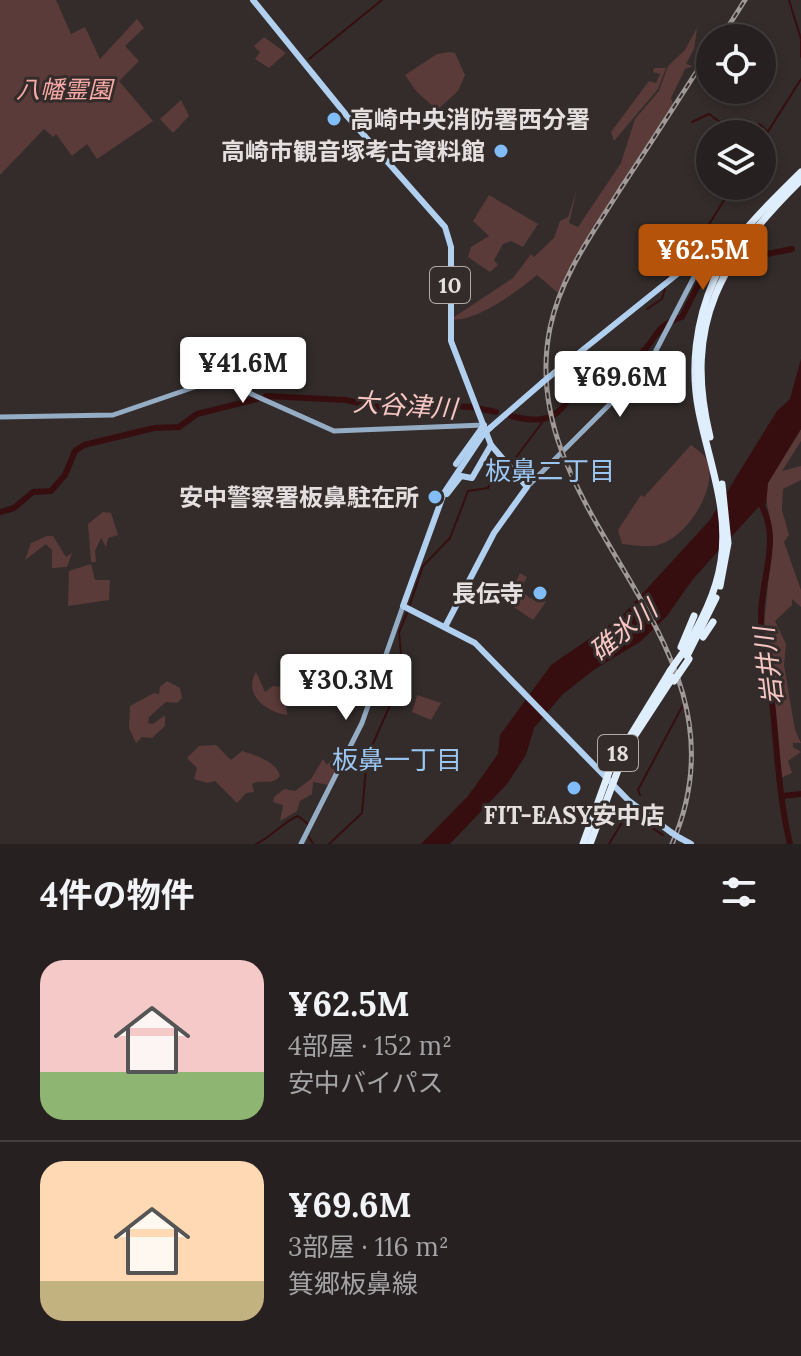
<!DOCTYPE html>
<html lang="ja">
<head>
<meta charset="utf-8">
<style>
	:root { --surface:#262120; --page:#322e2d; --text:#f1f3f6; --muted:#a4a3a5; --line:#423e3e; --accent:#b45309 }
	body { margin:0; font-family:Lora,"Noto Sans JP",serif; background:var(--page); color:var(--text); height:100vh; display:flex; flex-direction:column; font-size:30px; white-space:nowrap }
	* { box-sizing:border-box; margin:0 }
	p { font-size:26px; color:var(--muted) }
	.icon { flex:none; width:44px; height:44px; fill:none; stroke:currentColor; stroke-width:2; stroke-linecap:round; stroke-linejoin:round }
	.map { position:relative; height:844px; overflow:hidden }
	.panel { display:flex; flex-direction:column; background:var(--surface); flex:1 }
	.panel>* { flex:none }
	.fabs { position:absolute; left:696px; top:24px; display:grid; gap:16px }
	.fabs a { display:grid; place-items:center; width:80px; height:80px; border-radius:50%; background:var(--surface); box-shadow:0 4px 12px #0003,0 0 0 2px var(--line); font-size:40px }
	.price { position:absolute; translate:-50% -68px; padding:0 18px; border-radius:8px; background:#fff; color:#222; font-size:26px; line-height:52px; filter:drop-shadow(0 2px 4px #0008) }
	.price::after { content:''; position:absolute; left:50%; top:48px; width:24px; height:18px; margin-left:-12px; background:inherit; clip-path:polygon(0 0,100% 0,50% 100%) }
	.price.active { background:var(--accent); color:#fff }
	ul { padding:0; list-style:none }
	li { display:flex; align-items:center; gap:24px; height:200px; padding:0 40px }
	li+li { border-top:2px solid var(--line) }
	li span { display:grid; place-items:center; flex:none; width:224px; height:160px; border-radius:24px; color:#555 }
	li>.icon { margin-inline-start:auto }
	span .icon { width:96px; height:96px; fill:#fffc; stroke-width:1 }
	li b { font-size:34px }
	h2 { display:flex; justify-content:space-between; align-items:center; height:96px; padding:0 40px; font-size:34px }
	.map>svg:first-child { display:block }
	.green { fill:#5a3b39 }
	.water { fill:#370e0f }
	.lines { fill:none; stroke-linecap:round; stroke-linejoin:round }
	.stream { stroke:#370e0f; stroke-width:2 }
	.river { stroke:#370e0f; stroke-width:6 }
	.secondary { stroke:#95acc5; stroke-width:5 }
	.primary { stroke:#b1d0f0; stroke-width:6 }
	.highway { stroke:#dfeefd; stroke-width:7 }
	.rail-casing { stroke:#9f9998; stroke-width:5 }
	.rail { stroke:#332c2b; stroke-width:2; stroke-dasharray:6; stroke-linecap:butt }
	.primary-bridge { stroke:#b1d0f0; stroke-width:6 }
	.highway-bridge { stroke:#dfeefd; stroke-width:7 }
	.poi-dot { fill:#80bdfa; stroke:#332c2b; stroke-width:3 }
	.labels { text-anchor:middle; dominant-baseline:central; stroke-width:6; stroke-linejoin:round; paint-order:stroke }
	.shield { fill:#332c2b; stroke:#b0aaa9; stroke-width:2 }
	.shield-label { font-size:22px; font-weight:bold; fill:#e5e0df }
	.park-label { font-size:24px; font-style:italic; fill:#faaaa6; stroke:#332c2b }
	.poi-label { font-size:24px; font-weight:bold; fill:#e5e0df; stroke:#332c2b; text-anchor:end }
	.water-label { font-size:26px; font-style:italic; fill:#f8c6c3; stroke:#332c2b }
	.neighbourhood-label { font-size:26px; fill:#9ac6f4; stroke:#332c2b }
</style>
</head>
<body>
<div class="map">
<svg width="801" height="844" viewBox="0 0 801 844">
	<rect width="100%" height="100%" fill="#332c2b"/>
	<!-- green -->
	<g class="green">
		<path d="M0 0H56L71 34 85 27 100 59 137 19 144 28 125 46 139 61 119 81 153 121 97 159 87 144 72 156 56 134 53 137 44 129 0 175Z"/>
		<path d="M697 28 694 49 686 64 693 66 685 69 671 98 673 104 573 261 558 293 537 275C518 291 474 324 451 319L513 278 531 254 534 257 554 238 560 221 568 217 577 189 569 223 578 227 621 163 635 119 659 91 668 66 685 50Z"/>
		<path d="M264 37 286 53 269 68 255 59 260 52 254 46Z"/>
		<path d="M449 52 455 53 465 75 458 91 437 110 416 91 405 75 437 54Z"/>
		<path d="M654 68H666L658 89 614 141 611 132 649 81 656 83 660 74 653 72Z"/>
		<path d="M181 100 189 116 173 133 160 119Z"/>
		<path d="M489 195 538 224 523 247 511 241 503 244 494 260 498 265 490 272 468 257 471 247 489 236 473 221Z"/>
		<path d="M801 429V441L782 471 801 466V480L783 489 782 510 789 535 784 542 801 590V607L792 599V605L775 621 786 644 784 665 795 730 801 743H793V747L801 752 788 761 792 773 781 778V785L764 625 773 536 766 498 768 483Z"/>
		<path d="M691 445C697 450 705 454 708 462 717 491 685 541 654 546 644 547 632 545 622 544L618 530 641 495 644 497Z"/>
		<path d="M103 512 111 513 118 535 108 538 106 547 101 538 95 551 96 562H91L88 524Z"/>
		<path d="M47 536H53L66 557 72 553 67 567 52 568V550L46 544 25 560 31 543Z"/>
		<path d="M91 564 95 580H110L109 600 68 606 69 571Z"/>
		<path d="M520 573 527 577 520 590 531 599 534 595 546 602 533 620 506 602Z"/>
		<path d="M256 672 265 692 273 686 284 687 287 715C265 712 243 694 256 672Z"/>
		<path d="M167 681 180 688 182 698 177 703 166 702 149 717 148 723 153 724 165 715V726L152 738 142 737 136 743 129 728 130 706 154 693 159 694 160 687Z"/>
		<path d="M417 695 441 703 431 720 412 712Z"/>
		<path d="M216 745 231 760 242 751C255 755 276 761 280 776 271 787 262 778 252 784L254 792 246 793 237 803 215 781 207 783 194 779 197 768 187 758 199 746Z"/>
		<path d="M323 759 327 765 331 760 341 761 328 785 313 782 312 794 300 801 297 811 280 821 283 805 273 802 274 797 284 789 295 791 311 779Z"/>
	</g>
	<!-- water -->
	<path class="water" d="M801 359V429L768 483 766 505 763 502 693 579 667 616 640 642 595 669 563 694 534 728 526 755 507 784 450 844H421L468 796 498 754 500 735 551 665 621 617 709 521 777 411 790 399Z"/>
	<g class="lines">
		<!-- stream -->
		<g class="stream">
			<path d="M789 0 801 39"/>
			<path d="M801 41V57"/>
			<path d="M309 59 382 0"/>
			<path d="M692 122 709 114 736 134"/>
			<path d="M737 134H741"/>
			<path d="M753 134 759 124 767 131"/>
			<path d="M762 141 801 79"/>
			<path d="M664 281 686 261 733 186"/>
			<path d="M647 309 662 299 665 289"/>
			<path d="M511 464 547 416"/>
			<path d="M409 607 423 566 450 538 468 491 488 488 494 474 506 468"/>
			<path d="M640 795 638 790 684 703 678 683"/>
			<path d="M630 809 646 822"/>
			<path d="M652 828 663 835"/>
			<path d="M309 837 313 844"/>
			<path d="M256 844C273 836 284 821 298 816L308 824"/>
			<path d="M329 844 362 813 367 757 391 703 402 665 399 632 407 613"/>
			<path d="M609 844 629 811"/>
		</g>
		<!-- river -->
		<g class="river">
			<path d="M266 396 346 400 376 407 407 404 472 407 496 412"/>
			<path d="M511 416C571 432 561 391 596 370 608 363 626 366 637 357 658 341 652 326 682 317L715 252 729 249 762 255 792 249"/>
			<path d="M759 501C783 538 760 579 761 619 761 644 769 668 771 692 777 744 778 794 790 844"/>
			<path d="M0 512 14 508 33 492 51 491 65 475 75 451 84 445 154 428 179 427 197 414 257 399"/>
			<path d="M782 796 801 794"/>
		</g>
		<!-- secondary -->
		<g class="secondary">
			<path d="M0 417 113 415 218 379 334 431 484 425"/>
			<path d="M527 487 648 366 694 277 696 270 691 263"/>
			<path d="M301 844 362 723 403 606"/>
		</g>
		<!-- primary -->
		<g class="primary">
			<path d="M253 0 347 116 445 227 451 247V341L491 445 527 487 494 533 446 625"/>
			<path d="M554 373 691 263 716 233 733 228 745 234"/>
			<path d="M490 428 543 382"/>
			<path d="M482 436 444 493 403 606 475 643 629 801 672 833"/>
			<path d="M456 464 484 425"/>
			<path d="M447 494 461 476 472 478 491 445"/>
			<path d="M680 838 691 844"/>
		</g>
		<!-- highway -->
		<g class="highway">
			<path d="M710 437C682 323 722 258 801 180"/>
			<path d="M720 586 728 543 722 484"/>
			<path d="M703 637 713 622"/>
			<path d="M681 647 694 616"/>
			<path d="M684 651C701 622 716 594 721 561 729 509 709 462 699 412 690 368 696 321 714 280 732 237 768 205 801 172"/>
			<path d="M687 656 716 598"/>
			<path d="M583 844 610 769 670 671"/>
			<path d="M590 844 626 749 673 677"/>
		</g>
		<!-- rail casing -->
		<g class="rail-casing">
			<g id="rail">
				<path d="M721 38 745 0"/>
				<path d="M672 844C762 639 511 519 550 328 561 275 593 233 621 188 651 143 680 97 710 51"/>
			</g>
		</g>
		<!-- rail -->
		<use href="#rail" class="rail"/>
		<!-- primary-bridge -->
		<g class="primary-bridge">
			<path d="M543 382 554 373"/>
			<path d="M482 436 490 428"/>
			<path d="M672 833 680 838"/>
		</g>
		<!-- highway-bridge -->
		<g class="highway-bridge">
			<path d="M670 671 684 651"/>
			<path d="M674 681 689 659"/>
		</g>
	</g>
	<!-- markers -->
	<g class="poi-dot">
		<circle cx="334" cy="119" r="8"/>
		<circle cx="501" cy="151" r="8"/>
		<circle cx="435" cy="497" r="8"/>
		<circle cx="540" cy="593" r="8"/>
		<circle cx="574" cy="788" r="8"/>
	</g>
	<g class="labels">
		<!-- shield labels -->
		<g class="shield">
			<rect x="430" y="267" width="40" height="36" rx="6"/>
			<rect x="598" y="735" width="40" height="36" rx="6"/>
		</g>
		<g class="shield-label">
			<text x="450" y="285">10</text>
			<text x="618" y="753">18</text>
		</g>
		<!-- park labels -->
		<g class="park-label">
			<text x="64" y="89">八幡霊園</text>
		</g>
		<!-- poi labels -->
		<g class="poi-label">
			<text x="350" y="119" text-anchor="start">高崎中央消防署西分署</text>
			<text x="485" y="151">高崎市観音塚考古資料館</text>
			<text x="419" y="497">安中警察署板鼻駐在所</text>
			<text x="524" y="593">長伝寺</text>
			<text x="574" y="815" text-anchor="middle">FIT-EASY安中店</text>
		</g>
		<!-- water labels -->
		<g class="water-label">
			<text transform="translate(405 405) rotate(4)">大谷津川</text>
			<text transform="translate(623 630) rotate(-39)">碓氷川</text>
			<text transform="translate(768 666) rotate(-97)">岩井川</text>
		</g>
		<!-- neighbourhood labels -->
		<g class="neighbourhood-label">
			<text x="550" y="470">板鼻二丁目</text>
			<text x="397" y="759">板鼻一丁目</text>
		</g>
	</g>
</svg>
<div class="fabs">
<a><svg class="icon" aria-label="locate" viewBox="0 0 24 24"><circle cx="12" cy="12" r="6"/><path d="M12 2v4M12 18v4M2 12h4M18 12h4"/></svg></a>
<a><svg class="icon" aria-label="layers" viewBox="0 0 24 24"><path d="M12 4l9 5-9 5-9-5zM3 14l9 5 9-5"/></svg></a>
</div>
<b class="price active" style="left:703px;top:292px">¥62.5M</b>
<b class="price" style="left:243px;top:405px">¥41.6M</b>
<b class="price" style="left:620px;top:419px">¥69.6M</b>
<b class="price" style="left:346px;top:722px">¥30.3M</b>
</div>
<section class="panel">
<h2>4件の物件<svg class="icon" aria-label="filters" viewBox="0 0 24 24"><path d="M4 7h16M4 17h16"/><circle cx="9" cy="7" r="2"/><circle cx="15" cy="17" r="2"/></svg></h2>
<ul>
<li><span style="background:linear-gradient(#f6c9c9 70%,#8fb573 0)"><svg class="icon" aria-label="home" viewBox="0 0 24 24"><path d="M3 11l9-7 9 7M6 9v11h12V9"/></svg></span><div><b>¥62.5M</b><p>4部屋 · 152 m²</p><p>安中バイパス</p></div></li>
<li><span style="background:linear-gradient(#ffd9b3 75%,#c2b280 0)"><svg class="icon" aria-label="home" viewBox="0 0 24 24"><path d="M3 11l9-7 9 7M6 9v11h12V9"/></svg></span><div><b>¥69.6M</b><p>3部屋 · 116 m²</p><p>箕郷板鼻線</p></div></li>
</ul>
</section>
</body>
</html>
